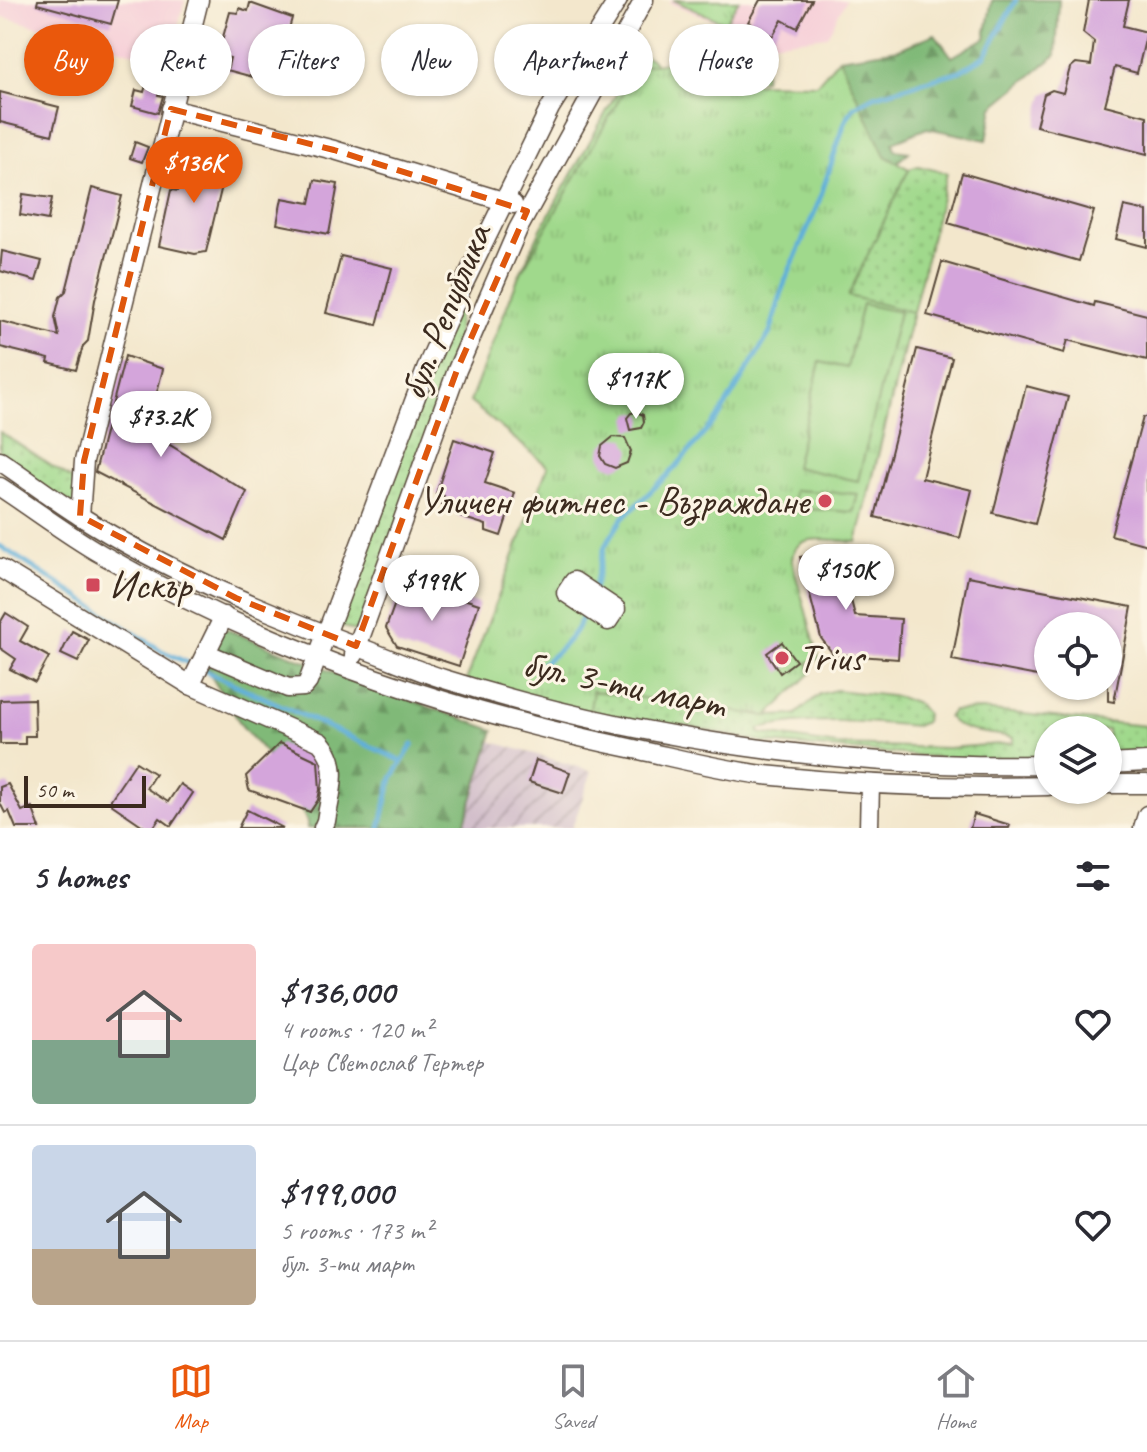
<!DOCTYPE html>
<html lang="en">
<head>
<meta charset="utf-8">
<style>
	:root { --surface:#fff; --page:#f2f2f3; --text:#2b2b33; --muted:#7c7c81; --line:#e1e1e2; --accent:#ea580c }
	body { margin:0; font-family:Caveat,sans-serif; background:var(--page); color:var(--text); height:100vh; display:flex; flex-direction:column; font-size:30px; white-space:nowrap }
	* { box-sizing:border-box; margin:0 }
	p { font-size:26px; color:var(--muted) }
	.icon { flex:none; width:44px; height:44px; fill:none; stroke:currentColor; stroke-width:2; stroke-linecap:round; stroke-linejoin:round }
	.map { position:relative; height:828px; overflow:hidden }
	.details { display:flex; flex-direction:column; background:var(--surface); flex:1 }
	.details>* { flex:none }
	.guide { position:absolute; left:24px; top:24px; width:1100px; height:72px; display:flex; gap:16px }
	.tools { position:absolute; left:1034px; top:612px; display:grid; gap:16px }
	.tools a { display:grid; place-items:center; width:88px; height:88px; border-radius:50%; background:var(--surface); box-shadow:0 2px 6px #0004; font-size:40px }
	.scale { position:absolute; left:24px; bottom:20px; width:122px; box-sizing:border-box; padding-left:8px; border:4px solid #3b2a1e; border-top:0; font-size:22px; line-height:28px; white-space:nowrap; color:#3b2a1e; -webkit-text-stroke:6px #fcf5e5; paint-order:stroke }
	.price { position:absolute; translate:-50% -68px; padding:0 18px; border-radius:28px; background:#fff; color:#222; font-size:26px; line-height:52px; filter:drop-shadow(0 2px 4px #0008) }
	.price::after { content:''; position:absolute; left:50%; top:48px; width:24px; height:18px; margin-left:-12px; background:inherit; clip-path:polygon(0 0,100% 0,50% 100%) }
	.price.active { background:var(--accent); color:#fff }
	ul { padding:0; list-style:none }
	li { display:flex; align-items:center; gap:24px; height:200px; padding:0 32px }
	li+li { border-top:2px solid var(--line) }
	li span { display:grid; place-items:center; flex:none; width:224px; height:160px; border-radius:8px; color:#555 }
	li>.icon { margin-inline-start:auto }
	span .icon { width:96px; height:96px; fill:#fffc; stroke-width:1 }
	li b { font-size:34px }
	h2 { display:flex; justify-content:space-between; align-items:center; height:96px; padding:0 32px; font-size:34px }
	.pill { padding:0 28px; border-radius:36px; background:var(--surface); box-shadow:0 2px 6px #0004; font-size:28px; line-height:72px }
	.pill.active { background:var(--accent); color:#fff }
	.tabs { display:flex; justify-content:space-around; align-items:center; height:112px; border-top:2px solid var(--line); background:var(--surface); font-size:22px; color:var(--muted) }
	.tabs a { display:grid; justify-items:center; gap:4px }
	.tabs .active { color:var(--accent) }
	.map>svg:first-child { display:block }
	.built { fill:#f6cfd8 }
	.industrial { fill:url(#industrial-furrows) }
	.grass { fill:url(#grass-dots); stroke:#6e8255; stroke-width:2 }
	.forest { fill:url(#forest-firs); stroke:#5e724b; stroke-width:2 }
	.park { fill:url(#park-tufts); stroke:#6e8255; stroke-width:2 }
	.pitch { fill:#a0d98c; stroke:#6e8255; stroke-width:2 }
	.lines { fill:none; stroke-linecap:round; stroke-linejoin:round }
	.stream { stroke:#5eafd9; stroke-width:5 }
	.building { fill:#d4a5db }
	.minor-casing { stroke:#574638; stroke-width:21 }
	.minor { stroke:#fff; stroke-width:18 }
	.marked { fill:none; stroke:#df570d; stroke-width:6; stroke-dasharray:16 10; stroke-linejoin:round }
	.poi-dot { fill:#d1495b; stroke:#fcf5e5; stroke-width:3 }
	.labels { text-anchor:middle; dominant-baseline:central; stroke-width:6; stroke-linejoin:round; paint-order:stroke }
	.street-label { font-size:40px; fill:#3b2a1e; stroke:#fcf5e5 }
	.poi-label { font-size:40px; fill:#3b2a1e; stroke:#fcf5e5; text-anchor:start }
</style>
</head>
<body>
<div class="map">
<svg width="1147" height="828" viewBox="0 0 1147 828">
	<defs>
		<pattern id="industrial-furrows" width="10" height="10" patternUnits="userSpaceOnUse" patternTransform="scale(2)"><rect width="10" height="10" fill="#d1bdca"/><path d="M-1 1l2-2M0 10L10 0M9 11l2-2" fill="none" stroke="#ab9aa3"/></pattern>
		<pattern id="grass-dots" width="8" height="8" patternUnits="userSpaceOnUse" patternTransform="scale(2)"><rect width="8" height="8" fill="#a0d98c"/><path d="M2 2h.1M6 6h.1" fill="none" stroke="#8bba78" stroke-width="1.8" stroke-linecap="round"/></pattern>
		<pattern id="forest-firs" width="22" height="20" patternUnits="userSpaceOnUse" patternTransform="scale(2)"><rect width="22" height="20" fill="#80b978"/><path d="M5 1l3.5 6h-7zM16 11l3.5 6h-7z" fill="#6a9762"/></pattern>
		<pattern id="park-tufts" width="24" height="20" patternUnits="userSpaceOnUse" patternTransform="scale(2)"><rect width="24" height="20" fill="#a0d98c"/><path d="M3 7l-1-3M5 7V3M7 7l1-3M15 17l-1-3M17 17v-4M19 17l1-3" fill="none" stroke="#8bba78"/></pattern>
	</defs>
	<rect width="100%" height="100%" fill="#fcf5e5"/>
	<filter id="ink" filterUnits="userSpaceOnUse"><feTurbulence type="fractalNoise" baseFrequency=".0125" numOctaves="2"/><feDisplacementMap in="SourceGraphic" scale="16" xChannelSelector="R" yChannelSelector="G"/><feConvolveMatrix kernelMatrix="1 2 1 2 8 2 1 2 1" color-interpolation-filters="sRGB"/></filter>
	<filter id="wash" filterUnits="userSpaceOnUse"><feTurbulence type="fractalNoise" baseFrequency=".006" numOctaves="4" result="noise"/><feDisplacementMap in="SourceGraphic" scale="32" xChannelSelector="R" yChannelSelector="G"/><feGaussianBlur stdDeviation="1.8" result="paint"/><feColorMatrix in="noise" values="0 0 0 0 0 0 0 0 0 0 0 0 0 0 0 0 0 1.4 0 .05"/><feComposite in="paint" operator="in"/></filter>
	<g filter="url(#wash)">
		<rect width="100%" height="100%" fill="#f3e7cc"/>
		<!-- built -->
		<g class="built">
			<path d="M0 0H185L168 62 0 16Z"/>
			<path d="M670 0H846L827 36 771 43 669 3Z"/>
		</g>
		<!-- industrial -->
		<path class="industrial" d="M490 741 592 771 572 828H463Z"/>
		<!-- grass -->
		<g class="grass">
			<path d="M645 56 654 61 657 70 774 709 768 716 795 715 820 694 836 690 899 697 918 704 926 713 925 722 916 726C863 721 811 717 759 729V733L837 745 948 748 1013 743V738C992 731 963 736 948 717L953 711 981 710 1146 726 1147 750 1139 754 1108 755V730H1048V758L960 759 766 743 687 726 638 723 466 681 548 466 470 402 518 278 541 229 633 64 639 57Z"/>
			<path d="M754 60 765 61 764 79 749 78Z"/>
			<path d="M918 166 947 173 857 542C834 541 793 529 792 561L781 516 899 310 847 296 909 169Z"/>
			<path d="M458 302 457 370 361 634 332 622Z"/>
			<path d="M0 432 82 486 80 516 0 461Z"/>
		</g>
		<!-- forest -->
		<g class="forest">
			<path d="M992 0H1059L1056 55 993 107 987 140 927 128 893 142 895 150 909 152 896 163 885 156 801 84H818L839 58 899 49 935 34 952 57 985 38Z"/>
			<path d="M223 628 342 676 494 730 463 828H307V822L291 783 242 726 204 665Z"/>
		</g>
		<!-- park -->
		<g class="park">
			<path d="M673 0H739L725 23Z"/>
			<path d="M839 58 885 156 909 169 848 296 912 312 857 542C835 541 793 529 792 561L819 659 808 662 811 673 767 716 593 691 589 715 466 681 548 466 470 402 518 278 638 66 684 60 751 83 817 84Z"/>
		</g>
		<!-- pitch -->
		<g class="pitch">
			<path d="M862 304 899 312 858 481 795 467 820 362 847 368Z"/>
			<path d="M794 490 858 494 853 512 793 508Z"/>
		</g>
		<g class="lines">
			<!-- stream -->
			<g class="stream">
				<path d="M0 546 162 651 402 761"/>
				<path d="M594 589 605 546 622 519 675 468 719 416 770 333 785 281 818 204 845 122 854 107 874 96 960 71 985 56 1016 0"/>
				<path d="M536 668C557 654 578 634 586 609"/>
				<path d="M380 828 392 778 413 744"/>
			</g>
		</g>
		<g id="blocks">
			<!-- building -->
			<g class="building">
				<path d="M38 0H118L111 24 37 4Z"/>
				<path d="M760 0H812L797 28 782 20 773 36 748 22Z"/>
				<path d="M1089 0H1129L1123 26 1147 32 1137 73 1115 67 1105 105 1147 116V154L1036 126 1044 94 1052 90 1063 93 1070 68 1076 63 1091 65 1094 42 1083 33Z"/>
				<path d="M250 3 292 18 277 72 267 69 265 77 254 74 253 77 227 70 230 58 218 55 230 12 238 13 239 8 248 11Z"/>
				<path d="M695 64 717 72 711 90 688 81Z"/>
				<path d="M147 82 161 85 158 95 163 96 158 113 132 106 136 90 144 92Z"/>
				<path d="M0 92 59 107 52 135 0 122Z"/>
				<path d="M135 142 148 147 142 162 130 158Z"/>
				<path d="M208 152 221 156 227 165 206 252 195 254 159 246 171 190 178 191 185 156 198 159Z"/>
				<path d="M962 173 1094 211 1079 261 948 223Z"/>
				<path d="M315 180 338 184 329 234 277 224 282 198 310 203Z"/>
				<path d="M92 188 122 196 95 300 88 341 83 346 76 370 48 363 49 359 0 347V321L59 336 55 317 60 297 66 291Z"/>
				<path d="M23 194 52 198 48 220 20 215Z"/>
				<path d="M1124 206 1147 211V247L1116 239Z"/>
				<path d="M2 251 42 261 36 281 0 271Z"/>
				<path d="M341 256 392 268 377 325 326 313Z"/>
				<path d="M942 262 1094 306 1095 302 1147 315V360L1068 340 1064 353 927 315Z"/>
				<path d="M917 349 952 358 922 478 972 490 960 538 875 517Z"/>
				<path d="M125 356 163 369 147 431 247 492 226 540 95 472Z"/>
				<path d="M1026 386 1068 397 1035 524 993 513Z"/>
				<path d="M637 412 643 415 644 422 641 428 630 430 627 418 631 413Z"/>
				<path d="M1143 417H1147V545L1111 535Z"/>
				<path d="M613 437 625 438 631 451 627 463 615 468 605 464 600 456 602 446Z"/>
				<path d="M454 439 495 453 485 483 515 493 501 536 486 531V525L458 516 460 510 442 504 444 496 436 494Z"/>
				<path d="M838 548 855 616 901 619 898 659 833 654 821 638 800 557Z"/>
				<path d="M968 576 1132 607 1114 702 1108 701V626H1048V678L952 660Z"/>
				<path d="M415 583 479 604 459 666 397 646 386 628 401 587Z"/>
				<path d="M6 613 28 627 20 641 49 657 35 682 10 669 16 659 0 648V623Z"/>
				<path d="M72 631 89 640 78 662 61 654Z"/>
				<path d="M782 642 796 661 780 673 767 653Z"/>
				<path d="M34 699 35 736H25V744H0V700Z"/>
				<path d="M280 743 318 761 320 790 318 800 310 812 249 790 246 776Z"/>
				<path d="M536 760 570 772 563 793 529 782Z"/>
				<path d="M136 762 155 774 146 788 168 802 180 784 193 793 171 826 160 818 153 828H146L111 804V799Z"/>
				<path d="M8 784 22 811 32 807 40 828H16L9 811 5 813 0 803V787Z"/>
				<path d="M247 810 283 828H238Z"/>
				<path d="M974 814 1010 825 1009 828H970Z"/>
			</g>
		</g>
	</g>
	<g filter="url(#ink)">
		<use href="#blocks" fill-opacity="0" stroke="#574638" stroke-width="2"/>
		<g class="lines">
			<!-- minor casing -->
			<g class="minor-casing">
				<g id="minor">
					<path d="M171 109 334 150 513 204"/>
					<path d="M0 461C27 479 53 499 80 516 167 571 263 611 359 647 388 658 416 670 444 679 639 740 845 769 1048 765"/>
					<path d="M0 487C34 509 66 534 101 554 267 649 452 712 639 750 680 759 722 770 764 775 858 785 953 789 1048 786"/>
					<path d="M80 516 84 461 199 0"/>
					<path d="M0 568 190 685 320 742C342 765 330 793 326 821L323 828"/>
					<path d="M574 581 616 609 608 621 566 593Z"/>
					<path d="M206 653 288 688 304 687 308 682 429 362 463 285 550 108 618 0"/>
					<path d="M354 655 457 370 518 229 644 0"/>
					<path d="M190 685 224 616"/>
					<path d="M1108 764 1147 762"/>
					<path d="M1108 784H1147"/>
					<path d="M869 828 870 784"/>
					<path d="M1143 828 1147 815"/>
				</g>
			</g>
			<!-- minor -->
			<use href="#minor" class="minor"/>
		</g>
	</g>
	<!-- marked area -->
	<path class="marked" d="M171 109 334 150 527 211 457 370 356 646 236 598 80 516 84 461Z"/>
	<!-- markers -->
	<g class="poi-dot">
		<circle cx="825" cy="501" r="8"/>
		<rect x="85" y="577" width="16" height="16" rx="4"/>
		<circle cx="782" cy="658" r="8"/>
	</g>
	<g class="labels">
		<!-- street labels -->
		<g class="street-label">
			<text transform="translate(445 312) rotate(-68)">бул. Република</text>
			<text transform="translate(624 684) rotate(12)">бул. 3-ти март</text>
		</g>
		<!-- poi labels -->
		<g class="poi-label">
			<text x="809" y="501" text-anchor="end">Уличен фитнес - Възраждане</text>
			<text x="109" y="585">Искър</text>
			<text x="798" y="658">Trius</text>
		</g>
	</g>
</svg>
<div class="tools">
<a><svg class="icon" aria-label="locate" viewBox="0 0 24 24"><circle cx="12" cy="12" r="6"/><path d="M12 2v4M12 18v4M2 12h4M18 12h4"/></svg></a>
<a><svg class="icon" aria-label="layers" viewBox="0 0 24 24"><path d="M12 4l9 5-9 5-9-5zM3 14l9 5 9-5"/></svg></a>
</div>
<div class="scale">50 m</div>
<b class="price active" style="left:194px;top:205px">$136K</b>
<b class="price" style="left:636px;top:421px">$117K</b>
<b class="price" style="left:161px;top:459px">$73.2K</b>
<b class="price" style="left:846px;top:612px">$150K</b>
<b class="price" style="left:432px;top:623px">$199K</b>
<div class="guide">
<a class="pill active">Buy</a>
<a class="pill">Rent</a>
<a class="pill">Filters</a>
<a class="pill">New</a>
<a class="pill">Apartment</a>
<a class="pill">House</a>
</div>
</div>
<section class="details">
<h2>5 homes<svg class="icon" aria-label="filters" viewBox="0 0 24 24"><path d="M4 7h16M4 17h16"/><circle cx="9" cy="7" r="2"/><circle cx="15" cy="17" r="2"/></svg></h2>
<ul>
<li><span style="background:linear-gradient(#f6c9c9 60%,#7fa58c 0)"><svg class="icon" aria-label="home" viewBox="0 0 24 24"><path d="M3 11l9-7 9 7M6 9v11h12V9"/></svg></span><div><b>$136,000</b><p>4 rooms · 120 m²</p><p>Цар Светослав Тертер</p></div><svg class="icon" aria-label="heart" viewBox="0 0 24 24"><path d="M12 20l-8-8c-3-5 5-10 8-4 3-6 11-1 8 4z"/></svg></li>
<li><span style="background:linear-gradient(#c9d6e8 65%,#b9a48a 0)"><svg class="icon" aria-label="home" viewBox="0 0 24 24"><path d="M3 11l9-7 9 7M6 9v11h12V9"/></svg></span><div><b>$199,000</b><p>5 rooms · 173 m²</p><p>бул. 3-ти март</p></div><svg class="icon" aria-label="heart" viewBox="0 0 24 24"><path d="M12 20l-8-8c-3-5 5-10 8-4 3-6 11-1 8 4z"/></svg></li>
</ul>
</section>
<nav class="tabs">
<a class="active"><svg class="icon" aria-label="map" viewBox="0 0 24 24"><path d="M3 6l6-2 6 2 6-2v14l-6 2-6-2-6 2zM9 4v14M15 6v14"/></svg>Map</a>
<a><svg class="icon" aria-label="saved" viewBox="0 0 24 24"><path d="M7 4h10v16l-5-4-5 4z"/></svg>Saved</a>
<a><svg class="icon" aria-label="home" viewBox="0 0 24 24"><path d="M3 11l9-7 9 7M6 9v11h12V9"/></svg>Home</a>
</nav>
</body>
</html>
